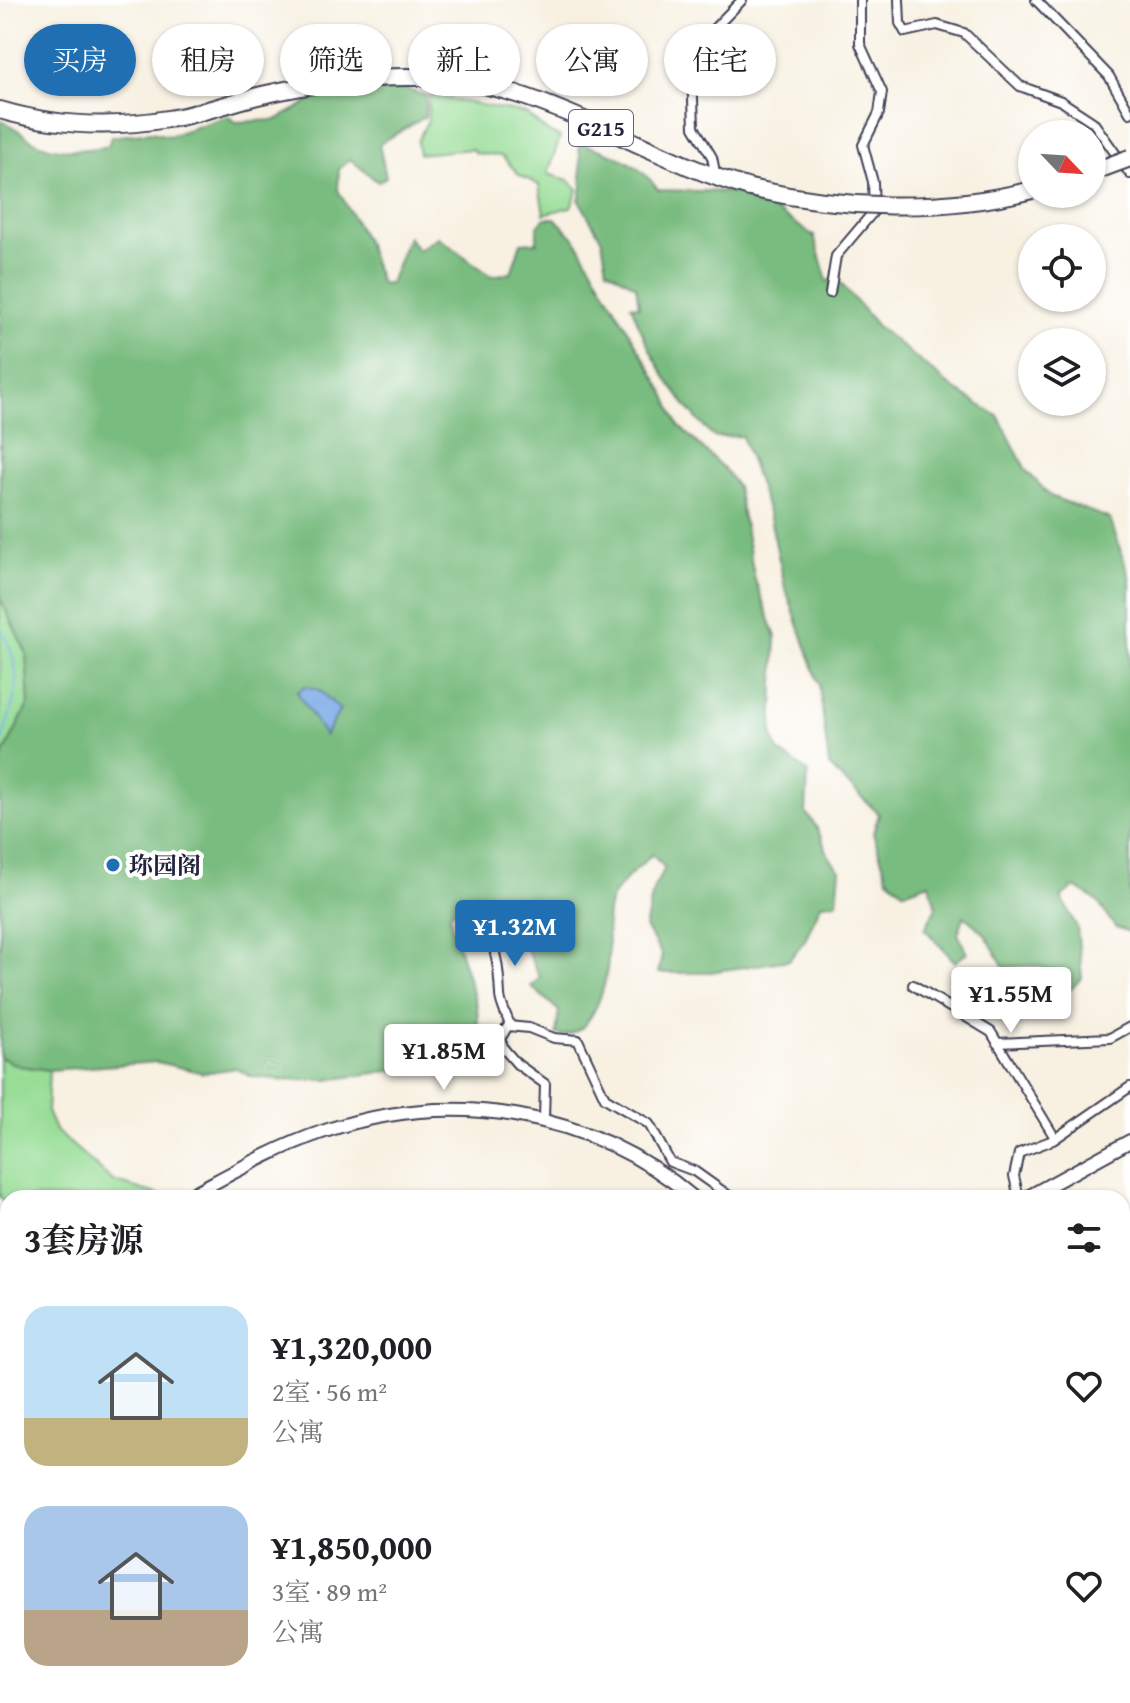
<!DOCTYPE html>
<html lang="zh">
<head>
<meta charset="utf-8">
<style>
	:root { --surface:#fff; --page:#f2f2f2; --text:#202124; --muted:#757577; --accent:#1f6fb2 }
	body { margin:0; font-family:"Gentium Book Plus","Noto Serif SC",serif; background:var(--page); color:var(--text); height:100vh; display:flex; flex-direction:column; font-size:30px; white-space:nowrap }
	* { box-sizing:border-box; margin:0 }
	p { font-size:26px; color:var(--muted) }
	.icon { flex:none; width:44px; height:44px; fill:none; stroke:currentColor; stroke-width:2; stroke-linecap:round; stroke-linejoin:round }
	.map { position:relative; flex:1; overflow:hidden }
	.sheet { position:absolute; left:0px; top:1190px; width:1130px; height:514px; display:flex; flex-direction:column; background:var(--surface); border-radius:24px 24px 0 0; box-shadow:0 2px 6px #0004 }
	.sheet>* { flex:none }
	.hud { position:absolute; left:24px; top:24px; width:1082px; height:72px; display:flex; gap:16px }
	.needle { width:52px; rotate:115deg }
	.controls { position:absolute; left:1018px; top:120px; display:grid; gap:16px }
	.controls a { display:grid; place-items:center; width:88px; height:88px; border-radius:50%; background:var(--surface); box-shadow:0 2px 6px #0004; font-size:40px }
	.price { position:absolute; translate:-50% -68px; padding:0 18px; border-radius:8px; background:#fff; color:#222; font-size:26px; line-height:52px; filter:drop-shadow(0 2px 4px #0008) }
	.price::after { content:''; position:absolute; left:50%; top:48px; width:24px; height:18px; margin-left:-12px; background:inherit; clip-path:polygon(0 0,100% 0,50% 100%) }
	.price.selected { background:var(--accent); color:#fff }
	ul { padding:0; list-style:none }
	li { display:flex; align-items:center; gap:24px; height:200px; padding:0 24px }
	li span { display:grid; place-items:center; flex:none; width:224px; height:160px; border-radius:24px; color:#555 }
	li>.icon { margin-inline-start:auto }
	span .icon { width:96px; height:96px; fill:#fffc; stroke-width:1 }
	li b { font-size:34px }
	h2 { display:flex; justify-content:space-between; align-items:center; height:96px; padding:0 24px; font-size:34px }
	.pill { padding:0 28px; border-radius:36px; background:var(--surface); box-shadow:0 2px 6px #0004; font-size:28px; line-height:72px }
	.pill.selected { background:var(--accent); color:#fff }
	.map>svg:first-child { display:block }
	.green { fill:#97dd96; stroke:#5c8068; stroke-width:2 }
	.forest { fill:#79bc7f; stroke:#4e6f5d; stroke-width:2 }
	.water { fill:#7bace7; stroke:#4e6791; stroke-width:2 }
	.lines { fill:none; stroke-linecap:round; stroke-linejoin:round }
	.stream { stroke:#7bace7; stroke-width:2 }
	.street-casing { stroke:#424154; stroke-width:12 }
	.secondary-casing { stroke:#424154; stroke-width:16 }
	.highway-casing { stroke:#424154; stroke-width:20 }
	.street { stroke:#fff; stroke-width:8 }
	.secondary { stroke:#fff; stroke-width:12 }
	.highway { stroke:#fff; stroke-width:16 }
	.highway-bridge-casing { stroke:#424154; stroke-width:20; stroke-linecap:butt }
	.highway-bridge { stroke:#fff; stroke-width:16 }
	.poi-dot { fill:#1f6fb2; stroke:#fff; stroke-width:3 }
	.labels { text-anchor:middle; dominant-baseline:central; stroke-width:8; stroke-linejoin:round; paint-order:stroke }
	.shield { fill:#fff; stroke:#646476; stroke-width:2 }
	.shield-label { font-size:22px; font-weight:bold; fill:#22223b }
	.poi-label { font-size:24px; font-weight:bold; fill:#22223b; stroke:#fff; text-anchor:start }
</style>
</head>
<body>
<div class="map">
<svg width="1130" height="1703" viewBox="0 0 1130 1703">
	<rect width="100%" height="100%" fill="#fff"/>
	<filter id="ink" filterUnits="userSpaceOnUse"><feTurbulence type="fractalNoise" baseFrequency=".0125" numOctaves="2"/><feDisplacementMap in="SourceGraphic" scale="16" xChannelSelector="R" yChannelSelector="G"/><feConvolveMatrix kernelMatrix="1 2 1 2 8 2 1 2 1" color-interpolation-filters="sRGB"/></filter>
	<filter id="wash" filterUnits="userSpaceOnUse"><feTurbulence type="fractalNoise" baseFrequency=".006" numOctaves="4" result="noise"/><feDisplacementMap in="SourceGraphic" scale="32" xChannelSelector="R" yChannelSelector="G"/><feGaussianBlur stdDeviation="1.8" result="paint"/><feColorMatrix in="noise" values="0 0 0 0 0 0 0 0 0 0 0 0 0 0 0 0 0 1.4 0 .05"/><feComposite in="paint" operator="in"/></filter>
	<g filter="url(#wash)">
		<rect width="100%" height="100%" fill="#f8f1e2"/>
		<!-- green -->
		<g class="green">
			<path d="M429 95 527 114 546 131 560 137 548 174 568 180 578 189 571 207 544 214 539 185 519 175 502 156 475 153 472 149 419 154 417 142 428 120Z"/>
			<path d="M0 598 26 652 29 703 0 762Z"/>
			<path d="M0 1057 19 1066 49 1070 47 1112 55 1130 113 1181 160 1195 162 1198H8V1204L0 1197Z"/>
		</g>
		<!-- forest -->
		<g class="forest">
			<path d="M396 86 426 96 425 117 379 144 386 177 378 182 350 159 339 169 338 190 366 241 381 284 390 283 408 237 418 250 438 237 491 276 511 273 521 243 537 242V227L545 218H555L576 240 666 396 678 425 725 470 737 487 755 580 776 637 772 732 778 751 808 772 806 813C826 835 821 852 840 870L837 902 821 904 805 940 789 960 704 973H658L662 955 645 927 654 887 665 868 652 854C638 869 619 882 611 900 603 921 611 947 607 969 604 994 588 1042 556 1034L559 1011 531 986 540 978 515 924 476 918 457 908 450 913 451 924 477 1006 478 1022 466 1049 430 1065 328 1080H280L250 1076 236 1068 203 1073 157 1062 49 1070 19 1066 0 1057V762L29 703 26 652 0 598V120C14 125 20 133 32 140 55 153 84 151 108 146L111 137 151 132 169 136 228 116 236 122 276 120 320 96 364 98 372 89Z"/>
			<path d="M579 143C610 152 640 162 658 190L735 192 755 197 814 236 827 281 838 280 877 326 954 389 999 417 1026 470 1050 496 1110 519 1130 579V932L1115 927 1097 901 1075 887 1061 897 1077 927 1082 978 1069 991C1049 961 1037 965 1004 967L985 934 964 916 958 934 967 953 955 962 925 929 936 907 929 883 904 892 887 877 873 833 879 814 829 766 819 684 785 587 770 518 742 436 714 437C673 396 651 359 631 305L639 307 636 286 607 269 602 240 579 200 582 188Z"/>
		</g>
		<!-- water -->
		<path class="water" d="M305 686 319 690 340 710 325 736 297 692Z"/>
		<g class="lines">
			<!-- stream -->
			<path class="stream" d="M0 626C30 685 12 695 0 750"/>
		</g>
	</g>
	<g filter="url(#ink)">
		<g class="lines">
			<!-- street casing -->
			<g class="street-casing">
				<g id="street">
					<path d="M899 0 900 23 905 32 937 25 964 33 1020 86 1061 101 1093 122 1130 174"/>
					<path d="M1036 0 1109 76 1130 113"/>
					<path d="M716 177 712 157 694 127 692 71 704 39 742 0"/>
					<path d="M830 293 836 256 874 211 873 182 863 145 879 113 882 92 860 44V0"/>
					<path d="M484 927C497 947 499 972 500 995 500 1004 507 1016 510 1025"/>
					<path d="M913 985 991 1032 1055 1138"/>
					<path d="M997 1043 1110 1038 1130 1027"/>
					<path d="M544 1119 545 1084 517 1064 504 1049 500 1039 508 1026 529 1028 554 1038 578 1040 605 1098 649 1124 670 1162 694 1171 732 1198"/>
					<path d="M1019 1198 1014 1176 1019 1153 1053 1140 1130 1087"/>
					<path d="M637 1696 658 1703"/>
				</g>
			</g>
			<!-- secondary casing -->
			<g class="secondary-casing">
				<g id="secondary">
					<path d="M185 1198C229 1175 275 1148 322 1132 451 1088 590 1110 694 1198"/>
					<path d="M1026 1198 1130 1141"/>
					<path d="M0 1303 8 1298"/>
					<path d="M0 1313 8 1322"/>
					<path d="M0 1329 8 1338"/>
					<path d="M1122 1426 1130 1427"/>
					<path d="M1122 1556 1130 1552"/>
					<path d="M0 1615 8 1617"/>
					<path d="M0 1627 8 1629"/>
					<path d="M0 1672H8"/>
					<path d="M854 1703 864 1696"/>
				</g>
			</g>
			<!-- highway casing -->
			<g class="highway-casing">
				<path id="highway" d="M0 110C54 126 113 128 168 119 201 114 231 102 262 95 313 83 367 76 419 77 539 79 638 156 750 188"/>
			</g>
			<!-- street -->
			<use href="#street" class="street"/>
			<!-- secondary -->
			<use href="#secondary" class="secondary"/>
			<!-- highway -->
			<use href="#highway" class="highway"/>
			<!-- highway-bridge casing -->
			<g class="highway-bridge-casing">
				<g id="highway-bridge">
					<path d="M1092 172 1130 158"/>
					<path d="M750 188C841 209 941 213 1032 190"/>
				</g>
			</g>
			<!-- highway-bridge -->
			<use href="#highway-bridge" class="highway-bridge"/>
		</g>
	</g>
	<!-- markers -->
	<circle class="poi-dot" cx="113" cy="865" r="8"/>
	<g class="labels">
		<!-- shield labels -->
		<rect class="shield" x="569" y="110" width="64" height="36" rx="6"/>
		<g class="shield-label">
			<text x="601" y="128">G215</text>
		</g>
		<!-- poi labels -->
		<g class="poi-label">
			<text x="129" y="865">珎园阁</text>
		</g>
	</g>
</svg>
<div class="controls">
<a><svg class="needle" viewBox="-14 -14 28 28"><path d="M0-13l5 13h-10z" fill="#e53935"/><path d="M0 13l5-13h-10z" fill="#757577"/></svg></a>
<a><svg class="icon" aria-label="locate" viewBox="0 0 24 24"><circle cx="12" cy="12" r="6"/><path d="M12 2v4M12 18v4M2 12h4M18 12h4"/></svg></a>
<a><svg class="icon" aria-label="layers" viewBox="0 0 24 24"><path d="M12 4l9 5-9 5-9-5zM3 14l9 5 9-5"/></svg></a>
</div>
<b class="price selected" style="left:515px;top:968px">¥1.32M</b>
<b class="price" style="left:1011px;top:1035px">¥1.55M</b>
<b class="price" style="left:444px;top:1092px">¥1.85M</b>
<div class="hud">
<a class="pill selected">买房</a>
<a class="pill">租房</a>
<a class="pill">筛选</a>
<a class="pill">新上</a>
<a class="pill">公寓</a>
<a class="pill">住宅</a>
</div>
<section class="sheet">
<h2>3套房源<svg class="icon" aria-label="filters" viewBox="0 0 24 24"><path d="M4 7h16M4 17h16"/><circle cx="9" cy="7" r="2"/><circle cx="15" cy="17" r="2"/></svg></h2>
<ul>
<li><span style="background:linear-gradient(#bfe0f5 70%,#c2b280 0)"><svg class="icon" aria-label="home" viewBox="0 0 24 24"><path d="M3 11l9-7 9 7M6 9v11h12V9"/></svg></span><div><b>¥1,320,000</b><p>2室 · 56 m²</p><p>公寓</p></div><svg class="icon" aria-label="heart" viewBox="0 0 24 24"><path d="M12 20l-8-8c-3-5 5-10 8-4 3-6 11-1 8 4z"/></svg></li>
<li><span style="background:linear-gradient(#a9c7e8 65%,#b9a48a 0)"><svg class="icon" aria-label="home" viewBox="0 0 24 24"><path d="M3 11l9-7 9 7M6 9v11h12V9"/></svg></span><div><b>¥1,850,000</b><p>3室 · 89 m²</p><p>公寓</p></div><svg class="icon" aria-label="heart" viewBox="0 0 24 24"><path d="M12 20l-8-8c-3-5 5-10 8-4 3-6 11-1 8 4z"/></svg></li>
</ul>
</section>
</div>
</body>
</html>
